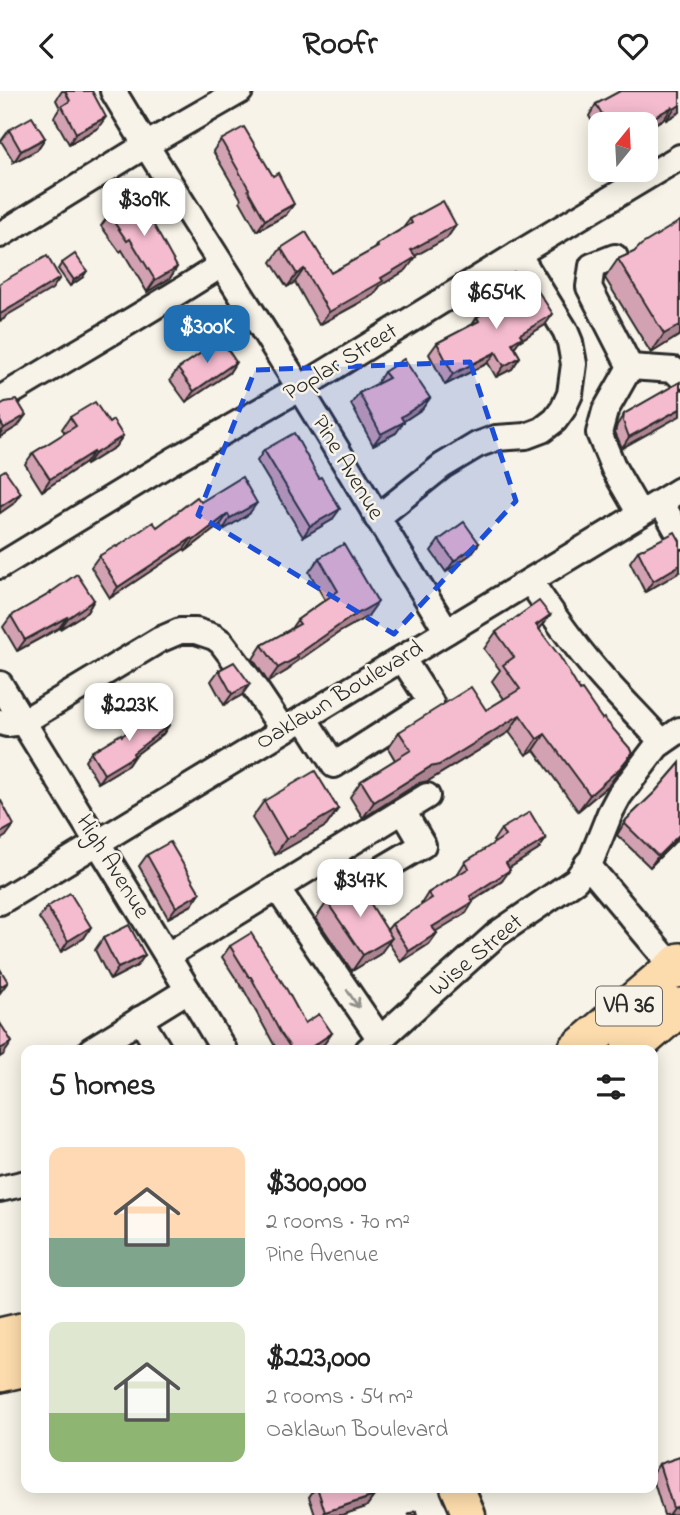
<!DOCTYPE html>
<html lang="en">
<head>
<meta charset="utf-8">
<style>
	:root { --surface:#fff; --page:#f2f2f2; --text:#222; --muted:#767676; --accent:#1f6fb2 }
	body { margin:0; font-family:"Indie Flower",sans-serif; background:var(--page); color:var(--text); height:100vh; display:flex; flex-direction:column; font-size:26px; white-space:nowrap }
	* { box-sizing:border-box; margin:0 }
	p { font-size:23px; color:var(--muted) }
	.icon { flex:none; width:38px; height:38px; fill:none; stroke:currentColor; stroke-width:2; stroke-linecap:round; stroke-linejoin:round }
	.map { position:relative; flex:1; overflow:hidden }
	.drawer { position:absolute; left:21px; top:954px; width:637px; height:448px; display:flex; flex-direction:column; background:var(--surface); border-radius:14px; box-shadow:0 4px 18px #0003 }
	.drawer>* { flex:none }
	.needle { width:46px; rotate:18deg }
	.fabs { position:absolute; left:588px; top:21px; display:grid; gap:14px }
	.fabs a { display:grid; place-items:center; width:70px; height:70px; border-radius:14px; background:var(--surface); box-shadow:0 4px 18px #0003; font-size:35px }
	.price { position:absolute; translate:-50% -60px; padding:0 16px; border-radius:14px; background:#fff; color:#222; font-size:23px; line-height:46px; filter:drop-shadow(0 2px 4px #0008) }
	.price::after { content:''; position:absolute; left:50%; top:42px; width:21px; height:16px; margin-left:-10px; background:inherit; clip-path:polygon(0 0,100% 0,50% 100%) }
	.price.active { background:var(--accent); color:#fff }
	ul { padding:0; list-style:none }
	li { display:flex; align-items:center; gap:21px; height:175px; padding:0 28px }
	li span { display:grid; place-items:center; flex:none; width:196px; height:140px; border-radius:14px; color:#555 }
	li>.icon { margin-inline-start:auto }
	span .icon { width:84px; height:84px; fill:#fffc; stroke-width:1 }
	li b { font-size:30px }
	h2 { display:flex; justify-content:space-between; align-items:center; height:84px; padding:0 28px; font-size:30px }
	header { display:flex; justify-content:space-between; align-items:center; height:91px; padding:0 28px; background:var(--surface); font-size:32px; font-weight:700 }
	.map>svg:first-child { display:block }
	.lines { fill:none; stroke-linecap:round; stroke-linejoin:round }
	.minor-casing { stroke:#2b2b2b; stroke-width:30 }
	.major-casing { stroke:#2b2b2b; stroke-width:37 }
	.highway-casing { stroke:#2b2b2b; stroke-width:42 }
	.minor { stroke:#f7f3e8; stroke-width:24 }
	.major { stroke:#fcdcac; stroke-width:32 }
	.highway { stroke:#fcdcac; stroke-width:37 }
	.wall { fill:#d3a2b2; stroke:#2b2b2b; stroke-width:2 }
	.shaded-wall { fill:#ac8491; stroke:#2b2b2b; stroke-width:2 }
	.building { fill:#f5bccf; stroke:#2b2b2b; stroke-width:2 }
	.oneway { stroke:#918f8a }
	.marked { fill:#1d4ed8; fill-opacity:0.2; stroke:#1d4ed8; stroke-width:5; stroke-dasharray:14 9; stroke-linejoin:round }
	.labels { text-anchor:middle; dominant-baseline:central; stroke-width:5; stroke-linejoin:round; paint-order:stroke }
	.shield { fill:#f7f3e8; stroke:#686764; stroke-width:2 }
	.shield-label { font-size:23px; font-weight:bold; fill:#2b2b2b }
	.street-label { font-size:24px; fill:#2b2b2b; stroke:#f7f3e8 }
</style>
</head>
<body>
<header><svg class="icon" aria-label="back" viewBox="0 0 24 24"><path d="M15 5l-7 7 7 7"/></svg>Roofr<svg class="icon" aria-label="heart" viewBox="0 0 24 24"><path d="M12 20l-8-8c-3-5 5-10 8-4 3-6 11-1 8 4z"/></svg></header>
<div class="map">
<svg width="680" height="1424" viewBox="0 0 680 1424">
	<rect width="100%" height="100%" fill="#f7f3e8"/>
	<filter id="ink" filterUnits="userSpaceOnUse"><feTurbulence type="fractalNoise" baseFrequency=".0143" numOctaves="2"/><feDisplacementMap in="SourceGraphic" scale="14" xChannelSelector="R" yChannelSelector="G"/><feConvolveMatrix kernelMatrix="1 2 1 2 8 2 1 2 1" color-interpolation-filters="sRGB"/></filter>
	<g filter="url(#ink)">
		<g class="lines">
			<!-- minor casing -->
			<g class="minor-casing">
				<g id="minor">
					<path d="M113 0C173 101 239 198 300 298 350 379 397 460 447 540"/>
					<path d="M0 144 146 54 240 0"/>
					<path d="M615 166 592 175 589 196 630 276 605 320 599 342 614 378 640 423"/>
					<path d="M630 276 674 279 680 285"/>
					<path d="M0 308C73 263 149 221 221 174"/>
					<path d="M661 411 680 445"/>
					<path d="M377 427 442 375 477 354 496 347 526 345 542 339 555 329 563 318 570 303 574 273 570 251 565 239 518 163"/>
					<path d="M0 475 174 369 300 297 518 163 680 66"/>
					<path d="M530 490C550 520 571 550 595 578 616 603 640 626 662 651"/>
					<path d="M0 593C74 715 151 836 224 959"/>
					<path d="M304 627 334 674 431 612 402 567"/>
					<path d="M0 631 7 633 23 631 159 549 180 540H196L214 546 221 551 248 587 283 639"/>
					<path d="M332 763 352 796 423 754 403 720"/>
					<path d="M587 773 680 884"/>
					<path d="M277 797 380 948"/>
					<path d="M0 811 680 399"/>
					<path d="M168 864 427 705"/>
					<path d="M140 928 159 959"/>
					<path d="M91 959 188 899"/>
					<path d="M368 959 497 843 576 789 592 767 610 722 619 705 657 655 680 639"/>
					<path d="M0 1098 26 1092"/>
				</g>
			</g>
			<!-- major casing -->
			<g class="major-casing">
				<path id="major" d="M457 1396 469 1424"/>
			</g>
			<!-- highway casing -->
			<g class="highway-casing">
				<g id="highway">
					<path d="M577 959 680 871"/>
					<path d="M630 959 680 916"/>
					<path d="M0 1246 26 1240"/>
					<path d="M0 1282 26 1276"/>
				</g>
			</g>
			<!-- minor -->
			<use href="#minor" class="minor"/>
			<!-- major -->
			<use href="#major" class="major"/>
			<!-- highway -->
			<use href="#highway" class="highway"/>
		</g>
		<!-- wall -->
		<g class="wall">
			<path d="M62 0H92L98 37 69 53 54 26 60 17 56 9Z"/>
			<path d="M680 0V21L666 29 665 27 646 38V33H600V45L589 25 596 13Z"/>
			<path d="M9 39 45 47 37 59 14 71 1 50Z"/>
			<path d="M221 49 286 124 257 140 240 110 241 108 213 60Z"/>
			<path d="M109 124 177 176 170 187 147 201 122 159 120 161 101 135Z"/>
			<path d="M410 128 456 134 447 147 415 165 406 179 380 195 374 204 319 234 295 191 287 196 271 171 281 157 331 182 373 159 377 153 403 137Z"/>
			<path d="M634 161 680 244 651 262 605 187 618 168Z"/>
			<path d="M62 172 83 186 70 195 58 178Z"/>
			<path d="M477 226 545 234 518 251 514 256 520 266 512 278 496 286 488 272 445 294 429 263 437 252 472 234Z"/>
			<path d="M236 271 229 282 186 311 170 289 178 278Z"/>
			<path d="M384 281 430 307 422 318 404 330 396 342 373 354 351 313 359 302 377 293V292Z"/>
			<path d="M680 291 622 357 615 341 617 334 624 323Z"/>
			<path d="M0 314 18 335 0 346Z"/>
			<path d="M70 326 109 332 123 345 115 356 86 374 85 372 42 400 25 373 33 362 65 342 62 338Z"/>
			<path d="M264 359 332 429 303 446 257 370Z"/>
			<path d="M201 411 249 423 223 439 220 434 186 460 184 458 110 507 91 476 99 465 157 436Z"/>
			<path d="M439 449 479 452 471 463 446 481 431 460Z"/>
			<path d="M638 460 680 481 645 501 630 471Z"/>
			<path d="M319 467 368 525 338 542 292 574 288 579 268 591 253 568 262 554 290 539 297 529 325 509 309 481Z"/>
			<path d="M51 501 94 509 87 521 60 538 59 537 17 560 3 536 11 525 49 503Z"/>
			<path d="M550 524 539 539 580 600 602 628 633 661 609 694 578 720 534 659 526 664 509 641 428 690 419 692 363 727 350 706 361 690 395 669 388 657 399 641 486 619 504 608 492 590 500 579 484 558 496 541Z"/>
			<path d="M219 579 242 604 224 614 211 590Z"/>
			<path d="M169 634 163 643 134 665 128 674 98 692 85 670 91 661 122 645Z"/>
			<path d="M680 672V745L650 776 617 744 626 729 655 701Z"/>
			<path d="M264 710 338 718 326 735 275 764 252 727Z"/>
			<path d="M501 738 546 748 538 759 509 777 502 790 473 810 466 822 435 840 437 842 429 853 401 871 388 851 380 863 352 880 316 827 327 811 387 839 392 833 421 814V813L428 802 458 783V782L465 771 495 752 493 750Z"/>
			<path d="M147 764 192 814 168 827 139 775Z"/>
			<path d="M47 816 91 836 84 847 61 861 39 827Z"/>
			<path d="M103 847 145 864 137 875 110 889 95 859Z"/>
			<path d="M230 855 305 932 332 942 324 953 315 959H277L243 897H242L222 866Z"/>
			<path d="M659 1373 678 1424H664L653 1388V1382Z"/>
			<path d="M316 1396H371L374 1405 366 1416 342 1424H315L309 1406Z"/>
		</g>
		<!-- shaded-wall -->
		<g class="shaded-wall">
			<path d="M680 14V21L666 29 674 18Z"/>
			<path d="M672 16 665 27 646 38V33H642Z"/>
			<path d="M106 26 98 37 69 53 76 42Z"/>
			<path d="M45 47 37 59 14 71 21 60Z"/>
			<path d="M294 113 286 124 257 140 265 129Z"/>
			<path d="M456 134 447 147 402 172 411 159Z"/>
			<path d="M416 166 406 179 380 195 374 204 319 234 329 221 381 187Z"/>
			<path d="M177 176 170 187 147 201 155 189Z"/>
			<path d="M304 178 295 191 287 196 297 183Z"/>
			<path d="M87 180 83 186 70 195 74 189Z"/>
			<path d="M60 187 52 198 6 225 4 228 0 230V223Z"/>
			<path d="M553 223 545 234 519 250 514 257 512 252 520 243Z"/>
			<path d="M680 234V244L651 262 664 243Z"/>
			<path d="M496 261 488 272 445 294 453 283Z"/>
			<path d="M520 266 512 278 496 286 504 275Z"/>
			<path d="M236 271 229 282 186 311 194 300Z"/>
			<path d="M430 307 422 318 398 334 404 331 396 342 373 354 381 343 401 326Z"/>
			<path d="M680 318V325L622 357 629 346Z"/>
			<path d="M26 324 18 335 0 346V343L4 337Z"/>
			<path d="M123 345 115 356 86 374 94 363Z"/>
			<path d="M93 361 85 372 42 400 50 388Z"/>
			<path d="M21 402 13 413 0 422V416Z"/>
			<path d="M257 412 249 423 223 439 230 427Z"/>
			<path d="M340 418 332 429 303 446 310 435Z"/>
			<path d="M228 423 220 434 186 460 194 449Z"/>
			<path d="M192 447 184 458 110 507 118 496Z"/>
			<path d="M479 452 471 463 446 481 454 470Z"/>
			<path d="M680 474V481L645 501 653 490Z"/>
			<path d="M94 509 87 521 60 538 68 527Z"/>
			<path d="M378 511 368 525 338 542 292 574 288 579 268 591 278 577 348 528Z"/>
			<path d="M550 524 538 540 536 534Z"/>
			<path d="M67 526 59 537 17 560 25 549Z"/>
			<path d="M250 593 242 604 224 614 232 603Z"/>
			<path d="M520 624 509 641 428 690 419 692 363 727 374 711 430 676Z"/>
			<path d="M169 634 163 643 134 665 128 674 98 692 104 683Z"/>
			<path d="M545 643 534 659 526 664 537 648Z"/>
			<path d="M633 661 609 694 578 720 590 704Z"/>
			<path d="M338 718 326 735 275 764 286 748Z"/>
			<path d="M14 734 6 745 0 749V742Z"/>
			<path d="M680 743V745L673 753 650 776 658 765Z"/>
			<path d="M546 748 538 759 498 784 506 772Z"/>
			<path d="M510 779 502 790 462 816 470 805Z"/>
			<path d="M200 802 192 814 168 827 176 816Z"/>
			<path d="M473 811 466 822 425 847 432 836Z"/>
			<path d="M91 836 84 847 61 861 68 850Z"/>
			<path d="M437 842 429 853 401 871 409 860Z"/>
			<path d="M392 847 380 863 352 880 363 864Z"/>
			<path d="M145 864 137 875 110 889 118 877Z"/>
			<path d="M8 891 0 902V896Z"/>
			<path d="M332 942 324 953 315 959H307Z"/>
			<path d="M12 951 3 964 0 966V958Z"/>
			<path d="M374 1405 366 1416 342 1424H323L325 1421Z"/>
			<path d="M680 1415V1423L668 1424 673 1417Z"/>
		</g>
		<!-- building -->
		<g class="building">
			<path d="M65 0H92L106 26 76 42 62 15 70 10Z"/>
			<path d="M620 0H680V14L674 18 672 16 642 33H608L596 13Z"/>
			<path d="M32 26 45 47 21 60 9 39Z"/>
			<path d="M244 36 273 85 278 82 294 113 265 129 248 99 249 98 221 49Z"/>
			<path d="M134 106 152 131 177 176 155 189 130 148 127 150 109 124Z"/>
			<path d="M443 110 456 134 411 159 416 166 381 187 383 190 329 221 304 178 297 183 281 157 306 141 331 182 378 156 377 153 412 132 410 128Z"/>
			<path d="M680 130V234L664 243 618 168 634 161 641 154Z"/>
			<path d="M75 163 87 180 74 189 62 172Z"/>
			<path d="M47 165 60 187 0 223V192Z"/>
			<path d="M534 194 553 223 520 243 522 246 512 252 520 266 504 275 496 261 453 283 437 252 479 230 477 226Z"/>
			<path d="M221 248 236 271 194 300 178 278Z"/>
			<path d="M404 268 430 307 401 326 404 331 381 343 359 302 389 287 384 281Z"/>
			<path d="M680 291V318L629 346 623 330 624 323Z"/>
			<path d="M17 309 26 324 4 337 0 330V314L5 311Z"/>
			<path d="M95 311 109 332 113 329 123 345 94 363 93 361 50 388 33 362 76 335 70 326Z"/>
			<path d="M294 342 319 387 321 386 340 418 310 435 264 359Z"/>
			<path d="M5 379 21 402 0 416V382Z"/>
			<path d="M242 386 257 412 230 427 228 423 194 449 192 447 118 496 99 465 116 455 117 456 153 431 157 436 197 406 201 411Z"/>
			<path d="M464 431 479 452 454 470 439 449Z"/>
			<path d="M675 441 680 450V474L653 490 638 460Z"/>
			<path d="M344 453 378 511 348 528 297 564 298 566 278 577 262 554 300 533 297 529 338 500 319 467Z"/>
			<path d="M77 483 94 509 68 527 67 526 25 549 11 525 51 502V501Z"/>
			<path d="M539 510 550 524 536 534 560 566 580 600 582 599 602 628 604 627 633 661 620 677 590 704 545 643 537 648 520 624 439 674 430 676 374 711 361 690 411 659 399 641 471 596 486 619 520 598 503 574 514 566 496 541Z"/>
			<path d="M234 571 250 593 232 603 219 579Z"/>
			<path d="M157 619 169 634 133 662 134 665 104 683 91 661 121 643 122 645Z"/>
			<path d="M680 672V743L658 765 625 733 626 729 655 701Z"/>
			<path d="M315 680 338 718 286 748 264 710Z"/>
			<path d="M0 708 14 734 0 742Z"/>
			<path d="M530 721 546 748 506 772 510 779 470 805 473 811 432 836 437 842 409 860 392 833 432 807 428 802 469 777 465 771 505 745 501 738Z"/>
			<path d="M170 751 200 802 176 816 147 764Z"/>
			<path d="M357 793 359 794 392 847 363 864 327 811Z"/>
			<path d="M70 802 91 836 68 850 47 816Z"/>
			<path d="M129 834 145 864 118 877 103 847Z"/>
			<path d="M251 842 287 899 305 932 319 923 332 942 307 959H292L280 941 251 886H249L230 855Z"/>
			<path d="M0 878 8 891 0 896Z"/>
			<path d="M0 932 12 951 0 958Z"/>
			<path d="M680 1366V1415L673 1417 659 1373Z"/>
			<path d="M317 1396H371L374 1405 325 1421Z"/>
			<path d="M416 1420 417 1424H408Z"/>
		</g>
		<!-- one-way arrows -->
		<defs><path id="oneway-shaft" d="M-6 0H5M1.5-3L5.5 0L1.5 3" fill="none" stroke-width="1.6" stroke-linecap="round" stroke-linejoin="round" transform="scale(1.75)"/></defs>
		<use class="oneway" href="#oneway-shaft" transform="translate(353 908) rotate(56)"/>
	</g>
	<!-- marked area -->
	<path class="marked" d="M470 271 516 410 394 543 198 424 255 279Z"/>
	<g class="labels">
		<!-- shield labels -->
		<rect class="shield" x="596" y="895.5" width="66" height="39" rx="5"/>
		<g class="shield-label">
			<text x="629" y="915">VA 36</text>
		</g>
		<!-- street labels -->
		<g class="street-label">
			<text transform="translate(341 272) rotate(-31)">Poplar Street</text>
			<text transform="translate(347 377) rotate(59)">Pine Avenue</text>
			<text transform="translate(340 605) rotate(-31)">Oaklawn Boulevard</text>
			<text transform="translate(112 776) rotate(58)">High Avenue</text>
			<text transform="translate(477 865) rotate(-40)">Wise Street</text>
		</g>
	</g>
</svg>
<div class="fabs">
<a><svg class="needle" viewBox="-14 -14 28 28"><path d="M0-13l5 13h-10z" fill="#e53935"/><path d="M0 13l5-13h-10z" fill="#767676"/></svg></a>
</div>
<b class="price" style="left:144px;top:147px">$309K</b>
<b class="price" style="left:496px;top:240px">$654K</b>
<b class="price active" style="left:207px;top:274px">$300K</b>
<b class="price" style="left:129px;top:652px">$223K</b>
<b class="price" style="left:360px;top:828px">$347K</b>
<section class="drawer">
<h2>5 homes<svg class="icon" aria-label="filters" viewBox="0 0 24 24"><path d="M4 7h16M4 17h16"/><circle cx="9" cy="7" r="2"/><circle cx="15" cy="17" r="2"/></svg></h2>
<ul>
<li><span style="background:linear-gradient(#ffd9b3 65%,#7fa58c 0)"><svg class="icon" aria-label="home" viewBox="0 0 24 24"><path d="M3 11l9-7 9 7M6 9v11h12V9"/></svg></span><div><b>$300,000</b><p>2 rooms · 70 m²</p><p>Pine Avenue</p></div></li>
<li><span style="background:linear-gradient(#dfe7d0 65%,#8fb573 0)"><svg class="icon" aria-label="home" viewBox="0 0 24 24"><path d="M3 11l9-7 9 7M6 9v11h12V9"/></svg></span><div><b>$223,000</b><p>2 rooms · 54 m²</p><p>Oaklawn Boulevard</p></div></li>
</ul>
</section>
</div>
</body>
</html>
